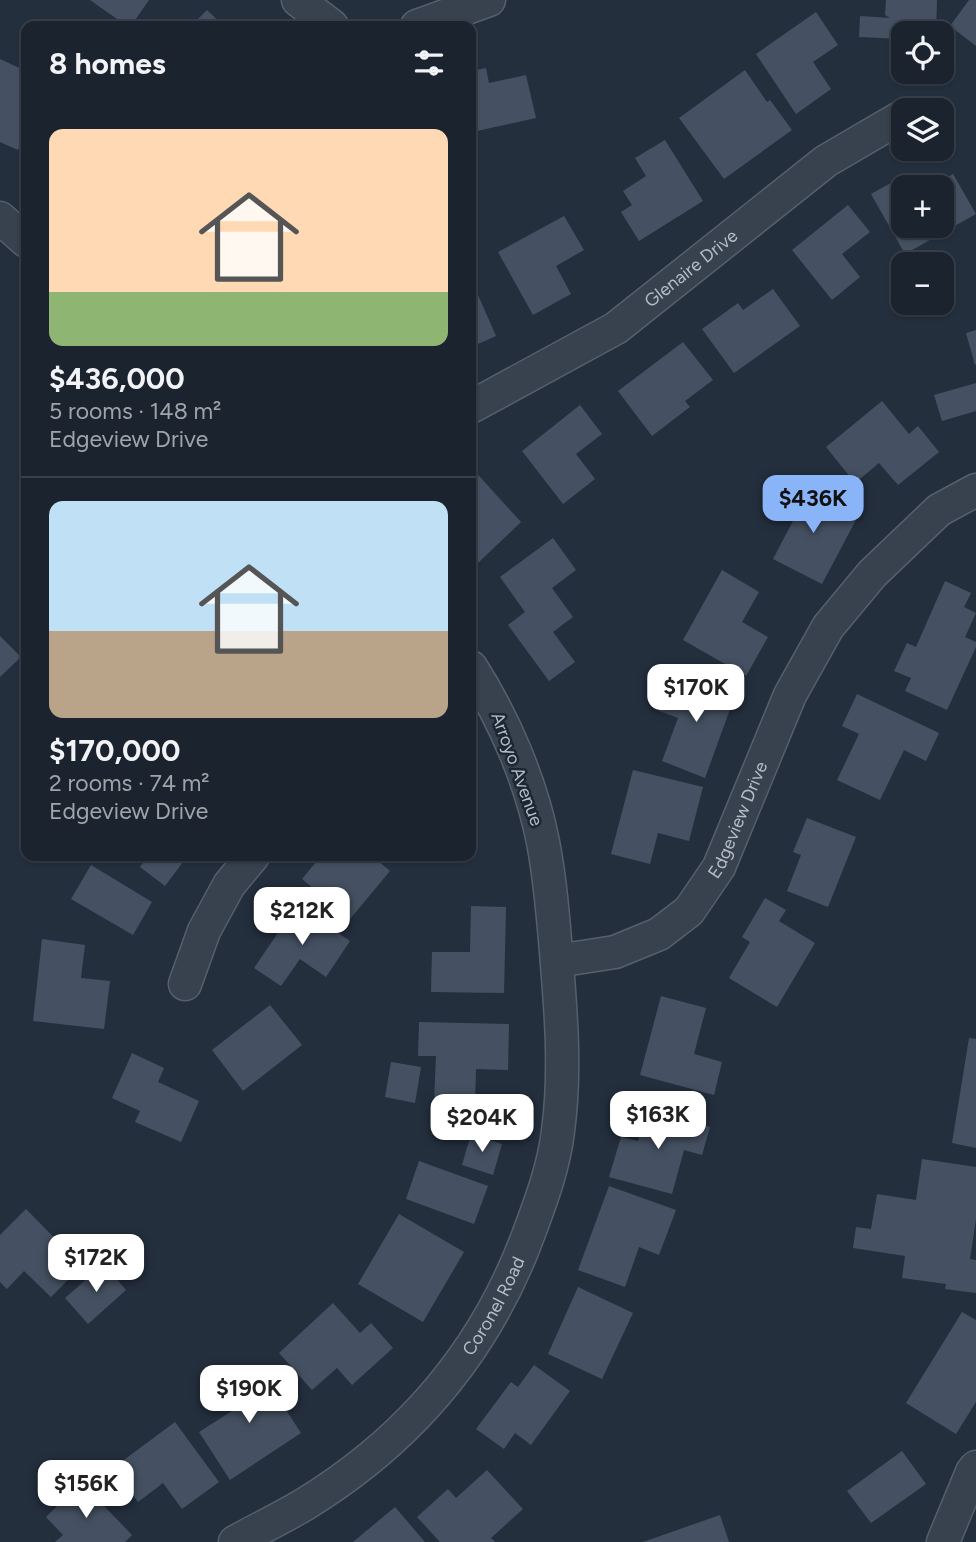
<!DOCTYPE html>
<html lang="en">
<head>
<meta charset="utf-8">
<style>
	:root { --surface:#1b232e; --page:#282f3a; --text:#f1f3f6; --muted:#a0a4aa; --line:#39404a; --accent:#8ab4f8 }
	body { margin:0; font-family:Figtree,sans-serif; background:var(--page); color:var(--text); height:100vh; display:flex; flex-direction:column; font-size:26px; white-space:nowrap }
	* { box-sizing:border-box; margin:0 }
	p { font-size:23px; color:var(--muted) }
	.icon { flex:none; width:38px; height:38px; fill:none; stroke:currentColor; stroke-width:2; stroke-linecap:round; stroke-linejoin:round }
	.map { position:relative; flex:1; overflow:hidden }
	.panel { position:absolute; left:21px; top:21px; width:455px; height:840px; display:flex; flex-direction:column; background:var(--surface); border-radius:14px; box-shadow:0 2px 5px #0004,0 0 0 2px var(--line) }
	.panel>* { flex:none }
	.buttons { position:absolute; left:891px; top:21px; display:grid; gap:14px }
	.buttons a { display:grid; place-items:center; width:63px; height:63px; border-radius:14px; background:var(--surface); box-shadow:0 2px 5px #0004,0 0 0 2px var(--line); font-size:35px }
	.price { position:absolute; translate:-50% -60px; padding:0 16px; border-radius:14px; background:#fff; color:#222; font-size:23px; line-height:46px; filter:drop-shadow(0 2px 4px #0008) }
	.price::after { content:''; position:absolute; left:50%; top:42px; width:21px; height:16px; margin-left:-10px; background:inherit; clip-path:polygon(0 0,100% 0,50% 100%) }
	.price.selected { background:var(--accent); color:#111 }
	ul { padding:0; list-style:none }
	li { display:grid; align-content:center; gap:14px; height:371px; padding:0 28px }
	li+li { border-top:2px solid var(--line) }
	li span { display:grid; place-items:center; height:217px; border-radius:14px; color:#555 }
	li>.icon { margin-inline-start:auto }
	span .icon { width:126px; height:126px; fill:#fffc; stroke-width:1 }
	li b { font-size:30px }
	h2 { display:flex; justify-content:space-between; align-items:center; height:84px; padding:0 28px; font-size:30px }
	.map>svg:first-child { display:block }
	.building { fill:#455162 }
	.lines { fill:none; stroke-linecap:round; stroke-linejoin:round }
	.minor-casing { stroke:#565f6c; stroke-width:35 }
	.minor { stroke:#38414e; stroke-width:32 }
	.labels { text-anchor:middle; dominant-baseline:central; stroke-width:5; stroke-linejoin:round; paint-order:stroke }
	.street-label { font-size:18px; fill:#b4bcc9; stroke:#1d2633 }
</style>
</head>
<body>
<div class="map">
<svg width="976" height="1542" viewBox="0 0 976 1542">
	<rect width="100%" height="100%" fill="#242f3e"/>
	<!-- building -->
	<g class="building">
		<path d="M90 0H149L131 26H127Z"/>
		<path d="M886 0H937L936 33H903V39L859 37 860 16 890 18 885 15Z"/>
		<path d="M969 0H976V46L950 26Z"/>
		<path d="M207 10 224 26H191Z"/>
		<path d="M816 12 838 45 813 62 831 89 796 114 756 54Z"/>
		<path d="M0 59 26 71V131L18 150 0 142Z"/>
		<path d="M486 68 489 83 526 75 536 118 477 131 471 104V71Z"/>
		<path d="M745 70 767 102 770 100 792 130 724 179 679 118Z"/>
		<path d="M665 140 703 201 639 241 621 212 632 205 623 191 646 176 635 158Z"/>
		<path d="M930 174 936 184 953 174 976 214 905 254 871 194 898 179 903 189V226H942V187H907Z"/>
		<path d="M848 205 870 232 842 254 860 277 832 300 792 250Z"/>
		<path d="M564 216 584 250 556 266 571 294 533 315 498 252Z"/>
		<path d="M471 279 496 336 471 347Z"/>
		<path d="M773 289 800 326 734 373 702 329 738 303 743 310Z"/>
		<path d="M976 330V364L975 365 966 333Z"/>
		<path d="M683 342 713 380 685 401 690 407 652 436 618 391Z"/>
		<path d="M976 383V411L942 421 934 395Z"/>
		<path d="M882 401 909 434 918 426 939 452 898 485 879 463 855 483 826 447Z"/>
		<path d="M580 405 602 434 576 454 595 479 563 504 522 451Z"/>
		<path d="M471 467 521 522 478 563 471 555Z"/>
		<path d="M795 485 857 518 822 584 773 559 793 521 780 514Z"/>
		<path d="M553 538 576 570 552 588 573 617 553 632 575 662 549 681 508 625 525 612 500 577Z"/>
		<path d="M722 570 759 592 742 622 768 637 746 676 683 640Z"/>
		<path d="M945 581 971 593 964 607 976 613 965 637 976 642V647L947 710 905 691 911 678 894 671 907 643 916 647Z"/>
		<path d="M0 636 21 657 0 677Z"/>
		<path d="M706 679 737 690 705 778 662 761 678 718 659 711 671 680 701 691Z"/>
		<path d="M857 694 939 733 926 761 904 750 880 800 837 780 859 734 842 726Z"/>
		<path d="M633 770 703 787 689 841 658 833 650 864 611 854Z"/>
		<path d="M807 818 856 837 828 907 787 891 801 855 793 852Z"/>
		<path d="M148 856H175L183 862 165 886 140 867Z"/>
		<path d="M321 856H382L378 861 390 871 350 919 302 879Z"/>
		<path d="M91 865 152 902 133 935 71 899Z"/>
		<path d="M765 898 786 910 779 921 815 943 777 1007 729 978 750 942 742 937Z"/>
		<path d="M297 905 350 941 326 977 300 959 281 986 254 968Z"/>
		<path d="M471 906 506 907 504 993 431 992 432 952H470Z"/>
		<path d="M42 939 85 945 81 978 110 981 104 1029 33 1021Z"/>
		<path d="M661 996 706 1008 694 1054 722 1062 714 1095 640 1075Z"/>
		<path d="M270 1005 302 1045 243 1091 212 1050Z"/>
		<path d="M419 1022 509 1024 508 1070 476 1069 475 1103 434 1102 436 1056H418Z"/>
		<path d="M969 1038 976 1039V1148L952 1143Z"/>
		<path d="M132 1053 164 1068 158 1082 199 1101 181 1142 135 1122 140 1111 112 1098Z"/>
		<path d="M391 1062 421 1067 415 1103 385 1097Z"/>
		<path d="M648 1108 710 1127 702 1155 684 1150 672 1194 609 1177 621 1137 638 1141Z"/>
		<path d="M471 1134 502 1144 493 1175 462 1165Z"/>
		<path d="M922 1159 976 1167V1219L970 1259 976 1260V1293L945 1289 946 1284 902 1278 905 1256 853 1248 856 1227 871 1229 877 1194 916 1200Z"/>
		<path d="M419 1161 488 1186 474 1224 406 1199Z"/>
		<path d="M609 1186 676 1210 659 1255 639 1247 625 1287 578 1270Z"/>
		<path d="M26 1209 82 1266 51 1297 24 1271 7 1289 0 1282V1235Z"/>
		<path d="M399 1214 464 1252 423 1322 358 1284Z"/>
		<path d="M104 1264 126 1290 88 1324 65 1298Z"/>
		<path d="M578 1287 633 1313 602 1379 548 1354Z"/>
		<path d="M333 1303 360 1333 371 1323 393 1348 352 1385 337 1368 312 1390 279 1353Z"/>
		<path d="M962 1312 976 1320V1402L956 1434 906 1403Z"/>
		<path d="M534 1365 570 1391 531 1445 515 1433 504 1449 476 1429 511 1382 518 1387Z"/>
		<path d="M258 1367 301 1433 230 1480 199 1432 235 1409 222 1390Z"/>
		<path d="M175 1422 219 1482 182 1509 163 1483 138 1502 113 1468Z"/>
		<path d="M902 1451 926 1484 871 1523 847 1491Z"/>
		<path d="M487 1470 523 1509 491 1538 495 1542H440L417 1517 448 1489 456 1498Z"/>
		<path d="M81 1482 132 1535 125 1542H55L63 1535 46 1517Z"/>
		<path d="M395 1507 425 1542H353Z"/>
		<path d="M720 1515 729 1542H643Z"/>
	</g>
	<g class="lines">
		<!-- minor casing -->
		<g class="minor-casing">
			<g id="minor">
				<path d="M298 0 332 26"/>
				<path d="M417 26 489 0"/>
				<path d="M0 218 26 241"/>
				<path id="s1" d="M471 407 616 328 826 161 903 116"/>
				<path id="s2" d="M557 961 615 952 659 934 689 911 719 867 790 695 828 627 872 574 939 510 976 490"/>
				<path d="M185 984 204 931 229 885 253 856"/>
				<path id="s3" d="M235 1542C258 1529 282 1518 305 1504 411 1439 486 1350 529 1233 541 1201 554 1166 558 1131 566 1072 561 1012 556 952 553 915 550 878 543 842 531 781 504 719 471 667"/>
				<path d="M943 1542 972 1472 976 1467"/>
			</g>
		</g>
		<!-- minor -->
		<use href="#minor" class="minor"/>
	</g>
	<g class="labels">
		<!-- street labels -->
		<g class="street-label">
			<text stroke="none"><textPath href="#s1" startOffset="261">Glenaire Drive</textPath></text>
			<text transform="translate(517 769) rotate(70)">Arroyo Avenue</text>
			<text stroke="none"><textPath href="#s2" startOffset="248">Edgeview Drive</textPath></text>
			<text stroke="none"><textPath href="#s3" startOffset="357">Coronel Road</textPath></text>
		</g>
	</g>
</svg>
<div class="buttons">
<a><svg class="icon" aria-label="locate" viewBox="0 0 24 24"><circle cx="12" cy="12" r="6"/><path d="M12 2v4M12 18v4M2 12h4M18 12h4"/></svg></a>
<a><svg class="icon" aria-label="layers" viewBox="0 0 24 24"><path d="M12 4l9 5-9 5-9-5zM3 14l9 5 9-5"/></svg></a>
<a>+</a>
<a>−</a>
</div>
<b class="price selected" style="left:813px;top:535px">$436K</b>
<b class="price" style="left:696px;top:724px">$170K</b>
<b class="price" style="left:302px;top:947px">$212K</b>
<b class="price" style="left:658px;top:1151px">$163K</b>
<b class="price" style="left:482px;top:1154px">$204K</b>
<b class="price" style="left:96px;top:1294px">$172K</b>
<b class="price" style="left:249px;top:1425px">$190K</b>
<b class="price" style="left:86px;top:1520px">$156K</b>
<section class="panel">
<h2>8 homes<svg class="icon" aria-label="filters" viewBox="0 0 24 24"><path d="M4 7h16M4 17h16"/><circle cx="9" cy="7" r="2"/><circle cx="15" cy="17" r="2"/></svg></h2>
<ul>
<li><span style="background:linear-gradient(#ffd9b3 75%,#8fb573 0)"><svg class="icon" aria-label="home" viewBox="0 0 24 24"><path d="M3 11l9-7 9 7M6 9v11h12V9"/></svg></span><div><b>$436,000</b><p>5 rooms · 148 m²</p><p>Edgeview Drive</p></div></li>
<li><span style="background:linear-gradient(#bfe0f5 60%,#b9a48a 0)"><svg class="icon" aria-label="home" viewBox="0 0 24 24"><path d="M3 11l9-7 9 7M6 9v11h12V9"/></svg></span><div><b>$170,000</b><p>2 rooms · 74 m²</p><p>Edgeview Drive</p></div></li>
</ul>
</section>
</div>
</body>
</html>
